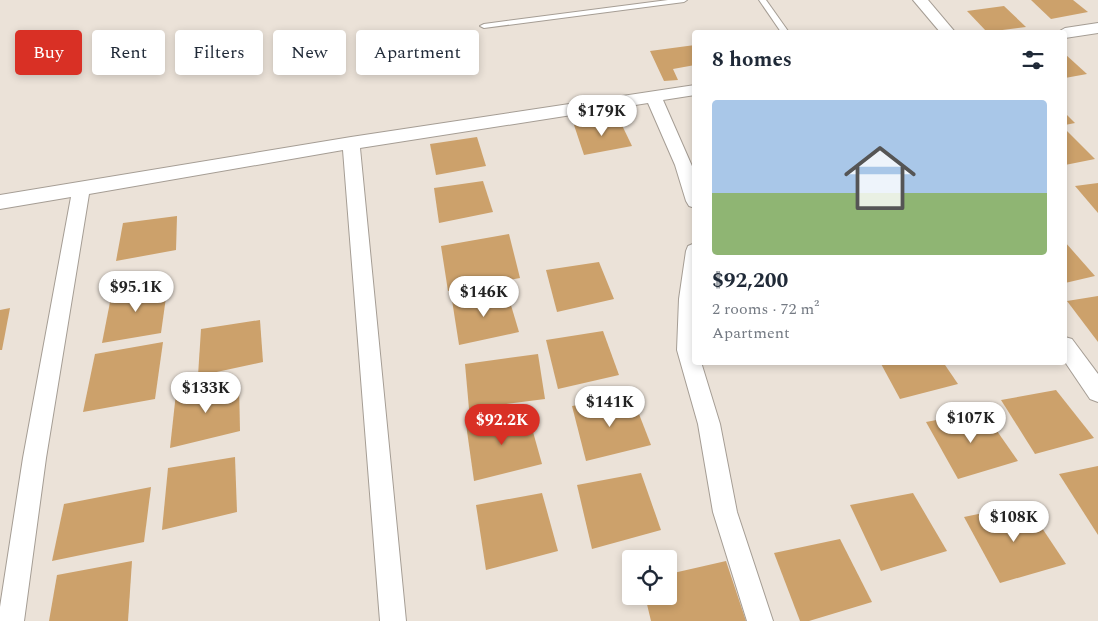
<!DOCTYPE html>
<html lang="en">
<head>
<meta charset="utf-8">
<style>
	:root { --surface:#fff; --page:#f6f6f7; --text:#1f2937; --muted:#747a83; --line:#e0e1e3; --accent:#d93025 }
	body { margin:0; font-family:Spectral,serif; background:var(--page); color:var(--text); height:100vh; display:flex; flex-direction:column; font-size:19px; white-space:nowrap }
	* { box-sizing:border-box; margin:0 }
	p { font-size:16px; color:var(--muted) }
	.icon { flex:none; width:28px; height:28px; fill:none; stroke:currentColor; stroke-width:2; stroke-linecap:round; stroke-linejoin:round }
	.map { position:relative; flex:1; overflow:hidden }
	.details { position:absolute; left:692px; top:30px; width:375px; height:335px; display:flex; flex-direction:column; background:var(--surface); border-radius:5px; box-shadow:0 2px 8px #0003 }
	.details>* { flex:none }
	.hud { position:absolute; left:15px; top:30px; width:475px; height:45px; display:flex; gap:10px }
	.buttons { position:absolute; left:622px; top:550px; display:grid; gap:10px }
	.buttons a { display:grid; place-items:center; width:55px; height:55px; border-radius:5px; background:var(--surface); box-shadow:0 2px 8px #0003; font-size:25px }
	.price { position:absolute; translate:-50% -42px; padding:0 11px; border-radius:18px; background:#fff; color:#222; font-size:16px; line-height:32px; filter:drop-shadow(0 1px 2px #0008) }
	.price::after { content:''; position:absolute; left:50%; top:30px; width:15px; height:11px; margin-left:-8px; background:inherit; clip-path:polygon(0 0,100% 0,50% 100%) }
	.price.selected { background:var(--accent); color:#fff }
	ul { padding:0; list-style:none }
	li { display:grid; align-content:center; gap:10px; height:265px; padding:0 20px }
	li+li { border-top:1px solid var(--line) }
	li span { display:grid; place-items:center; height:155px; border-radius:5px; color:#555 }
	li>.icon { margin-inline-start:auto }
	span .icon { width:90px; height:90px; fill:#fffc; stroke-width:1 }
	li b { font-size:21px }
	h2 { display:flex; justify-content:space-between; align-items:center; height:60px; padding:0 20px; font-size:21px }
	.tag { padding:0 18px; border-radius:5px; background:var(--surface); box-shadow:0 2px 8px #0003; font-size:18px; line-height:45px }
	.tag.selected { background:var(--accent); color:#fff }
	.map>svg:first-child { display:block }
	.building { fill:#cca16b }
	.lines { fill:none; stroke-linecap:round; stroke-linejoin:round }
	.service-casing { stroke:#a59d94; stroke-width:2 }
	.minor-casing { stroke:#a59d94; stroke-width:2 }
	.service { fill:#fff; fill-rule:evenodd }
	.minor { fill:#fff; fill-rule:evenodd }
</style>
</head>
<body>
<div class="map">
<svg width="1098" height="621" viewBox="0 0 1098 621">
	<rect width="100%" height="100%" fill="#ebe2d8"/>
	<!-- building -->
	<g class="building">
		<path d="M1031 0H1073L1088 12 1051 19Z"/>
		<path d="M1004 6 1026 27 987 32 967 11Z"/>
		<path d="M695 45V65L673 69 678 80 664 81 650 51Z"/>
		<path d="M1065 54 1087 74 1065 78Z"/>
		<path d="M1065 113 1075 123 1065 125Z"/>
		<path d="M619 119 632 146 584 155 574 125Z"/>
		<path d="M1066 130 1095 159 1065 165Z"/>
		<path d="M477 137 486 166 436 175 430 144Z"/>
		<path d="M483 181 493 212 439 223 434 188Z"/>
		<path d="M1098 183V213L1075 186Z"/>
		<path d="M177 216 176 250 116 261 123 223Z"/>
		<path d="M509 234 520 278 448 291 441 246Z"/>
		<path d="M1065 242 1095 276 1065 283Z"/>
		<path d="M599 262 614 299 557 312 546 270Z"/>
		<path d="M168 283 161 333 102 343 112 292Z"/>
		<path d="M507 292 519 332 459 345 452 300Z"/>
		<path d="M1098 296V342L1067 301Z"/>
		<path d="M10 308 2 350H0V310Z"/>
		<path d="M260 320 263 362 198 376 201 329Z"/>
		<path d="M603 331 619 375 558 389 546 340Z"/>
		<path d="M163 342 155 399 83 412 95 354Z"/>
		<path d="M538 354 545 399 469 409 465 364Z"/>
		<path d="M880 362H943L958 384 900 399Z"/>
		<path d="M239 383 240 431 170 448 176 393Z"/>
		<path d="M1056 390 1094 438 1035 454 1001 400Z"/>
		<path d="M632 396 651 445 586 461 572 406Z"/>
		<path d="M983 411 1018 461 958 479 926 422Z"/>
		<path d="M528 414 542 464 474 481 466 424Z"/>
		<path d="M235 457 237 512 162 530 168 468Z"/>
		<path d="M1098 466V535L1059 474Z"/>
		<path d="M641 473 661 530 592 549 577 485Z"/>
		<path d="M151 487 144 542 52 561 64 504Z"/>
		<path d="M542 493 558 551 486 570 476 505Z"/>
		<path d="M913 493 947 551 881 571 850 505Z"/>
		<path d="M1026 504 1066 564 1000 583 964 517Z"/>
		<path d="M840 539 872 602 809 621H800L774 553Z"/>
		<path d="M132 561 128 621H49L57 575Z"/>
		<path d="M726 561 746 621H651L645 596H669V574Z"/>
	</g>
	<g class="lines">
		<!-- service casing -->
		<g class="service-casing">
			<g id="service">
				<path d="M668 0H687L684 2 484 28 480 26 484 24Z"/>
				<path d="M759 0H766L788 31 787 32H781Z"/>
			</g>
		</g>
		<!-- minor casing -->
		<g class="minor-casing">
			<g id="minor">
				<path d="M913 0H928L955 32H940Z"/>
				<path d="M1098 23V33L1065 38V32H1058L1065 28Z"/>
				<path d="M695 85V95L663 100 695 173V208L689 206 686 201 675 165 648 103 360 148 406 621H380L343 150 89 194 46 458 24 621H0V607L23 458 71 197 0 209V195L351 137Z"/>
				<path d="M695 243V362H701L720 424 737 512 773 621H747L713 512 698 424 677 350 679 299 686 251 688 246Z"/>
				<path d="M1065 337 1072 339 1098 374V402L1090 399 1065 362Z"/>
			</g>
		</g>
		<!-- service -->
		<use href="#service" class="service"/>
		<!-- minor -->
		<use href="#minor" class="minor"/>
	</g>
</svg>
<div class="buttons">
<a><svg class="icon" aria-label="locate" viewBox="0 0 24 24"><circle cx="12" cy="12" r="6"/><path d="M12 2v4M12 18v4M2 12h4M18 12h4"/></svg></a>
</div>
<b class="price" style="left:602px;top:137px">$179K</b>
<b class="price" style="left:136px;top:313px">$95.1K</b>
<b class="price" style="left:484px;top:318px">$146K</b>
<b class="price" style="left:206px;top:414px">$133K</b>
<b class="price" style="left:610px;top:428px">$141K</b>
<b class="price" style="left:971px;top:444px">$107K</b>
<b class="price selected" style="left:502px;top:446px">$92.2K</b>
<b class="price" style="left:1014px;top:543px">$108K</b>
<div class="hud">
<a class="tag selected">Buy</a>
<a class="tag">Rent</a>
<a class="tag">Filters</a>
<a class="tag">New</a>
<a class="tag">Apartment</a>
</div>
<section class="details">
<h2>8 homes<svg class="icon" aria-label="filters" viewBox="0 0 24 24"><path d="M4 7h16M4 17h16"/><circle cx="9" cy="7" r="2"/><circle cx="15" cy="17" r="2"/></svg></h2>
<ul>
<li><span style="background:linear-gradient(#a9c7e8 60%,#8fb573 0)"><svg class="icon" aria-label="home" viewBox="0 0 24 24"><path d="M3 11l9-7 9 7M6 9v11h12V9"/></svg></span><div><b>$92,200</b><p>2 rooms · 72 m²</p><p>Apartment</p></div></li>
</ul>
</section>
</div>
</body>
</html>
